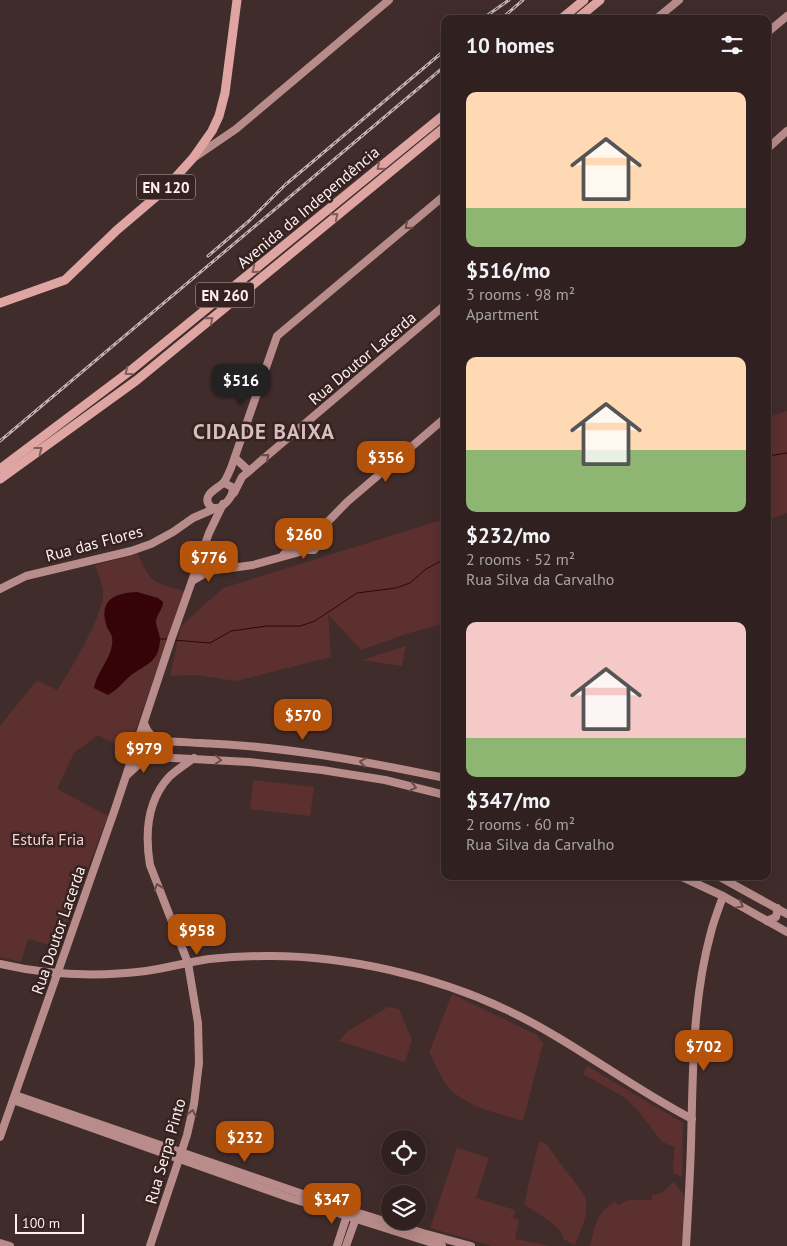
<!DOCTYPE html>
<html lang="en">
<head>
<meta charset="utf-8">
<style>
	:root { --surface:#302120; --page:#3c2e2d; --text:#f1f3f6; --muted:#a8a3a5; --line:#4b3e3e; --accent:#b45309 }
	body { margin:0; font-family:"PT Sans",sans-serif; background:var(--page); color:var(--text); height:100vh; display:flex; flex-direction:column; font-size:19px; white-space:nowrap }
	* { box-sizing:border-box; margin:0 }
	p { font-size:16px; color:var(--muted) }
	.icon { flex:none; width:28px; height:28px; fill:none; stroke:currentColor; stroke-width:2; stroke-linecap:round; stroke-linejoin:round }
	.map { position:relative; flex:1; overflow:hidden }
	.panel { position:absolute; left:441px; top:15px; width:330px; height:865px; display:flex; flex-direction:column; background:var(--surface); border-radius:10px; box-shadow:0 5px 20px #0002,0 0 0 1px var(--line) }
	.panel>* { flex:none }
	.fabs { position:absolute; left:381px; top:1130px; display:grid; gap:10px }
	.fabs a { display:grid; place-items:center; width:45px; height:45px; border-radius:50%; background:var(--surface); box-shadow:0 5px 20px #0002,0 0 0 1px var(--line); font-size:25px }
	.scale { position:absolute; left:15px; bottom:12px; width:69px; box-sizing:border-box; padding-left:5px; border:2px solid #fef0ef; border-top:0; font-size:14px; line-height:18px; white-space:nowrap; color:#fef0ef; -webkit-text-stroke:4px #352221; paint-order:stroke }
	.price { position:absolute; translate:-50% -42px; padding:0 11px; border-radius:10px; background:var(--accent); color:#fff; font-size:16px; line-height:32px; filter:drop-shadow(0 1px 2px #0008) }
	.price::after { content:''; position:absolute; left:50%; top:30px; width:15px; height:11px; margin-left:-8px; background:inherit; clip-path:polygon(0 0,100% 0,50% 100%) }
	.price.current { background:#222; color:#fff }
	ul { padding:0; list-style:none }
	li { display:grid; align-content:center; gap:10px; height:265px; padding:0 25px }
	li span { display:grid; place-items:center; height:155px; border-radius:10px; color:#555 }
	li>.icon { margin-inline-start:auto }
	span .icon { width:90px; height:90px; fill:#fffc; stroke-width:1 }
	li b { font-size:21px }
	h2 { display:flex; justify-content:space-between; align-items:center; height:60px; padding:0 25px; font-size:21px }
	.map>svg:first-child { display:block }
	.green { fill:#5c302f }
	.water { fill:#360307 }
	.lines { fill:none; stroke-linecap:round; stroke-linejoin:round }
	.stream { stroke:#360307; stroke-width:1 }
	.secondary { stroke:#b88c8a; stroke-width:8 }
	.primary { stroke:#dea5a2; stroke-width:9 }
	.rail-casing { stroke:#c2b2b1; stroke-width:3 }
	.rail { stroke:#352221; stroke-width:1; stroke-dasharray:4; stroke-linecap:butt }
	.oneway { stroke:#815d5b }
	.oneway2 { stroke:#694c4b }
	.labels { text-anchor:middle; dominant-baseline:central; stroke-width:5; stroke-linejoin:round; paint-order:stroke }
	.shield { fill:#352221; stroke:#c2b2b1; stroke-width:1 }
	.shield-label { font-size:15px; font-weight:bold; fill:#fef0ef }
	.street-label { font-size:16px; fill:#fef0ef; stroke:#352221 }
	.park-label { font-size:16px; fill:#f9d2d0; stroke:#352221 }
	.district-label { font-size:21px; font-weight:bold; letter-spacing:1px; fill:#d8bebc; stroke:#352221 }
</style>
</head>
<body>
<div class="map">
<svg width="787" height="1246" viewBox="0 0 787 1246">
	<rect width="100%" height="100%" fill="#402c2b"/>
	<!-- green -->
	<g class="green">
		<path d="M787 411V513L768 520V417Z"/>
		<path d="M445 519V623L406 634 361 650 328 614 331 657 236 681 197 675 170 676 181 626 223 588Z"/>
		<path d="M138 554C151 584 154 583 185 591L128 751 98 735 74 753 57 789 108 816 57 947 28 939 21 962 0 957V726L37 680 57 690C70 672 106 611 103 591 102 583 98 573 95 565Z"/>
		<path d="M406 646 402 666 362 660Z"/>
		<path d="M253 780 314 787 310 816 250 809Z"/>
		<path d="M452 994 537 1035 543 1044 523 1121C498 1113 463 1107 446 1084 440 1075 435 1063 429 1053Z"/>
		<path d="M388 1007 399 1009 412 1040 405 1062 339 1041 348 1031Z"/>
		<path d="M587 1066 683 1123 682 1177 674 1173 673 1166 675 1147 662 1142 640 1113 627 1099 583 1074Z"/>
		<path d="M539 1141 546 1144 585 1196C590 1214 581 1228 575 1245L563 1239 561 1231 551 1222 524 1204Z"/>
		<path d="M457 1148 489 1158 476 1198 515 1210 513 1218 519 1220 515 1239 551 1246H492L430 1228Z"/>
		<path d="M674 1182 684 1195 682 1246H590C596 1224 595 1215 615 1201L618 1205 629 1200H652V1195L660 1194Z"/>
	</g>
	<!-- water -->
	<path class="water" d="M137 592 158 598 163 602C163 609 157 614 156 621 156 627 160 634 160 640 159 664 143 665 129 677 120 685 120 688 108 695L94 688C96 673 110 660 112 645 114 632 108 633 106 624 99 598 117 593 137 592Z"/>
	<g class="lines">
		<!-- stream -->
		<g class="stream">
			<path d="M768 456 787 453"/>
			<path d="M160 639H167"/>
			<path d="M173 640 210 643 231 631 267 626H300L315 621 357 593 396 588 410 583 426 569 439 562 445 561"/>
		</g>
		<!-- secondary -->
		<g class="secondary">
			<path d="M656 19 679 0"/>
			<path d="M768 32 787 16"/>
			<path d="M768 148 787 131"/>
			<path d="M195 157 236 129 389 0"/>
			<path d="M235 458 249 471"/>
			<path d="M224 483 232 487C235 495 223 510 213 508 211 508 209 505 208 503 204 493 219 488 224 482 227 478 229 472 231 468L277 336 445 195"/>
			<path d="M234 493 242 477 445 305"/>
			<path d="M314 536 318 540V546L314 550H307L303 544 306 537 314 536 347 502 445 418"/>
			<path d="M284 554 303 541"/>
			<path d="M202 555 208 562 218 568"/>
			<path d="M192 581 209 571 253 565 307 550"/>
			<path d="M0 589 26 576 131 551 151 544 173 532 193 518 216 508"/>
			<path d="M144 723 147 730 156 741"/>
			<path d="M136 746C157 739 178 742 200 743 282 746 364 761 445 778"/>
			<path d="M134 751 154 757 249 762 322 770 385 780 445 795"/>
			<path d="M127 775 139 764 151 757"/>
			<path d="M680 876 723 896 787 932"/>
			<path d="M718 876 787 914"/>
			<path d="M767 921 776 917 777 913V908"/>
			<path d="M0 964C47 975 98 977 146 971 167 968 188 962 209 959 228 957 247 956 266 956 345 955 435 976 507 1010 571 1040 628 1086 692 1119"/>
			<path d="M15 1095 349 1210 423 1233 471 1246"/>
			<path d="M13 1100 290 1198 442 1246"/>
			<path d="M0 1137 115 809 171 640 209 533 223 504"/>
			<path d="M0 1243 10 1246"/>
			<path d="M150 1246 187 1135 194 1104 199 1063 198 1023 188 963 150 865C145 835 147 801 169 777 176 770 186 764 194 758"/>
			<path d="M337 1246 348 1212"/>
			<path d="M346 1246 357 1215"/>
			<path d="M686 1246C688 1212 690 1178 691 1144 693 1073 692 1001 711 932 714 920 719 908 723 896"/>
		</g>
		<!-- primary -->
		<g class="primary">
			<path d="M561 19 584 0"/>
			<path d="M577 19 600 0"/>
			<path d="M0 303 65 280 117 230 164 190 193 158 212 131 219 116 225 93 237 0"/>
			<path d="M0 469 130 371 445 114"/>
			<path d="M0 479 137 380 445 127"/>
		</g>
		<!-- rail casing -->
		<g class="rail-casing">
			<g id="rail">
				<path d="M482 19 509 0"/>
				<path d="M501 19 523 0"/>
				<path d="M208 256 249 221 285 185 445 50"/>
				<path d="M0 441 445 66"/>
			</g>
		</g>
		<!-- rail -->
		<use href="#rail" class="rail"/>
	</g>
	<!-- one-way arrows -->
	<defs><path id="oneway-chevron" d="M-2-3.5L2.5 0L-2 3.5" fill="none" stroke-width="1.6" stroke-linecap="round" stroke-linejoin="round" transform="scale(1.25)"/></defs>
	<g class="oneway">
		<use href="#oneway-chevron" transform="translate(380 167) rotate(140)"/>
		<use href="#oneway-chevron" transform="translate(335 216) rotate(-39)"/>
		<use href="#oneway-chevron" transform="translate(255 270) rotate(141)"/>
		<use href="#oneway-chevron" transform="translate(210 320) rotate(-39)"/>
		<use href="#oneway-chevron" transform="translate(128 372) rotate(143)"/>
		<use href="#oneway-chevron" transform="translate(39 450) rotate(-37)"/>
	</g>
	<g class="oneway2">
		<use href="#oneway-chevron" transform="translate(408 226) rotate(140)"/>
		<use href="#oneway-chevron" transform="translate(266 457) rotate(-40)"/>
		<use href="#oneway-chevron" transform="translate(218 760) rotate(4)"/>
		<use href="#oneway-chevron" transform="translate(363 762) rotate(-170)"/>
		<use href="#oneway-chevron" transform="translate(413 787) rotate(13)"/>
		<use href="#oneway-chevron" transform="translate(158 887) rotate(-109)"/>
		<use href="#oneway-chevron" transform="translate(740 905) rotate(29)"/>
		<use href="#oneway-chevron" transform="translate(192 1113) rotate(-77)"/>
	</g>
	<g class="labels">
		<!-- shield labels -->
		<g class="shield">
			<rect x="137" y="174.5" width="58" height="25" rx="4"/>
			<rect x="196" y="282.5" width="58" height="25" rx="4"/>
		</g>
		<g class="shield-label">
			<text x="166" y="187">EN 120</text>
			<text x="225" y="295">EN 260</text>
		</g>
		<!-- street labels -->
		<g class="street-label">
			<text transform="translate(308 207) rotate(-40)">Avenida da Independência</text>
			<text transform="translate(362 358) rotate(-40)">Rua Doutor Lacerda</text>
			<text transform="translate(94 543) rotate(-15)">Rua das Flores</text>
			<text transform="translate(58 930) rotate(-71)">Rua Doutor Lacerda</text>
			<text transform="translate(165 1151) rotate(-74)">Rua Serpa Pinto</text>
		</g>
		<!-- park labels -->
		<g class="park-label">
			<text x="48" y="839">Estufa Fria</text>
		</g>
		<!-- district labels -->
		<g class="district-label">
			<text x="264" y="431">CIDADE BAIXA</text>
		</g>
	</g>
</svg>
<div class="fabs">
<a><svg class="icon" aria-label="locate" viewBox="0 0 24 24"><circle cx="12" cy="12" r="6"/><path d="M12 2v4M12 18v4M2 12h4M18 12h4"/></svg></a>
<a><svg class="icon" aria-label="layers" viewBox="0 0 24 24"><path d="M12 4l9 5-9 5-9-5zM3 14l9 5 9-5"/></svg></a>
</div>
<div class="scale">100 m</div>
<b class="price current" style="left:241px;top:406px">$516</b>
<b class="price" style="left:386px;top:483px">$356</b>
<b class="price" style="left:304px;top:560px">$260</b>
<b class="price" style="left:209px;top:583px">$776</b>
<b class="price" style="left:303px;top:741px">$570</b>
<b class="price" style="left:144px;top:774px">$979</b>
<b class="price" style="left:197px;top:956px">$958</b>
<b class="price" style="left:704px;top:1072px">$702</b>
<b class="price" style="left:245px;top:1163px">$232</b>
<b class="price" style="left:332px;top:1225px">$347</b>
<section class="panel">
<h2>10 homes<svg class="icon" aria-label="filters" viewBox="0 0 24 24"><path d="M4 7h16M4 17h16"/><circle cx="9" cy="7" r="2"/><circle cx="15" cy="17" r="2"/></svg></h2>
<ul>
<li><span style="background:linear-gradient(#ffd9b3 75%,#8fb573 0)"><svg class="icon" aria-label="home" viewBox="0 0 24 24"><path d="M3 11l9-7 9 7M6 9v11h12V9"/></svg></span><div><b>$516/mo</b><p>3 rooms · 98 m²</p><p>Apartment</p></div></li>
<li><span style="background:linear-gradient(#ffd9b3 60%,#8fb573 0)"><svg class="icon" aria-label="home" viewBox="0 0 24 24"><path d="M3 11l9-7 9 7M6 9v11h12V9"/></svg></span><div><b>$232/mo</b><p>2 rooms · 52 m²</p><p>Rua Silva da Carvalho</p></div></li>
<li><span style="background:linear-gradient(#f6c9c9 75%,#8fb573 0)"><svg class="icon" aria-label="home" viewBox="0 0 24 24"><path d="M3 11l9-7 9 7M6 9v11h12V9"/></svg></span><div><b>$347/mo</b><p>2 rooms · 60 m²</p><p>Rua Silva da Carvalho</p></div></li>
</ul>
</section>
</div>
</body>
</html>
